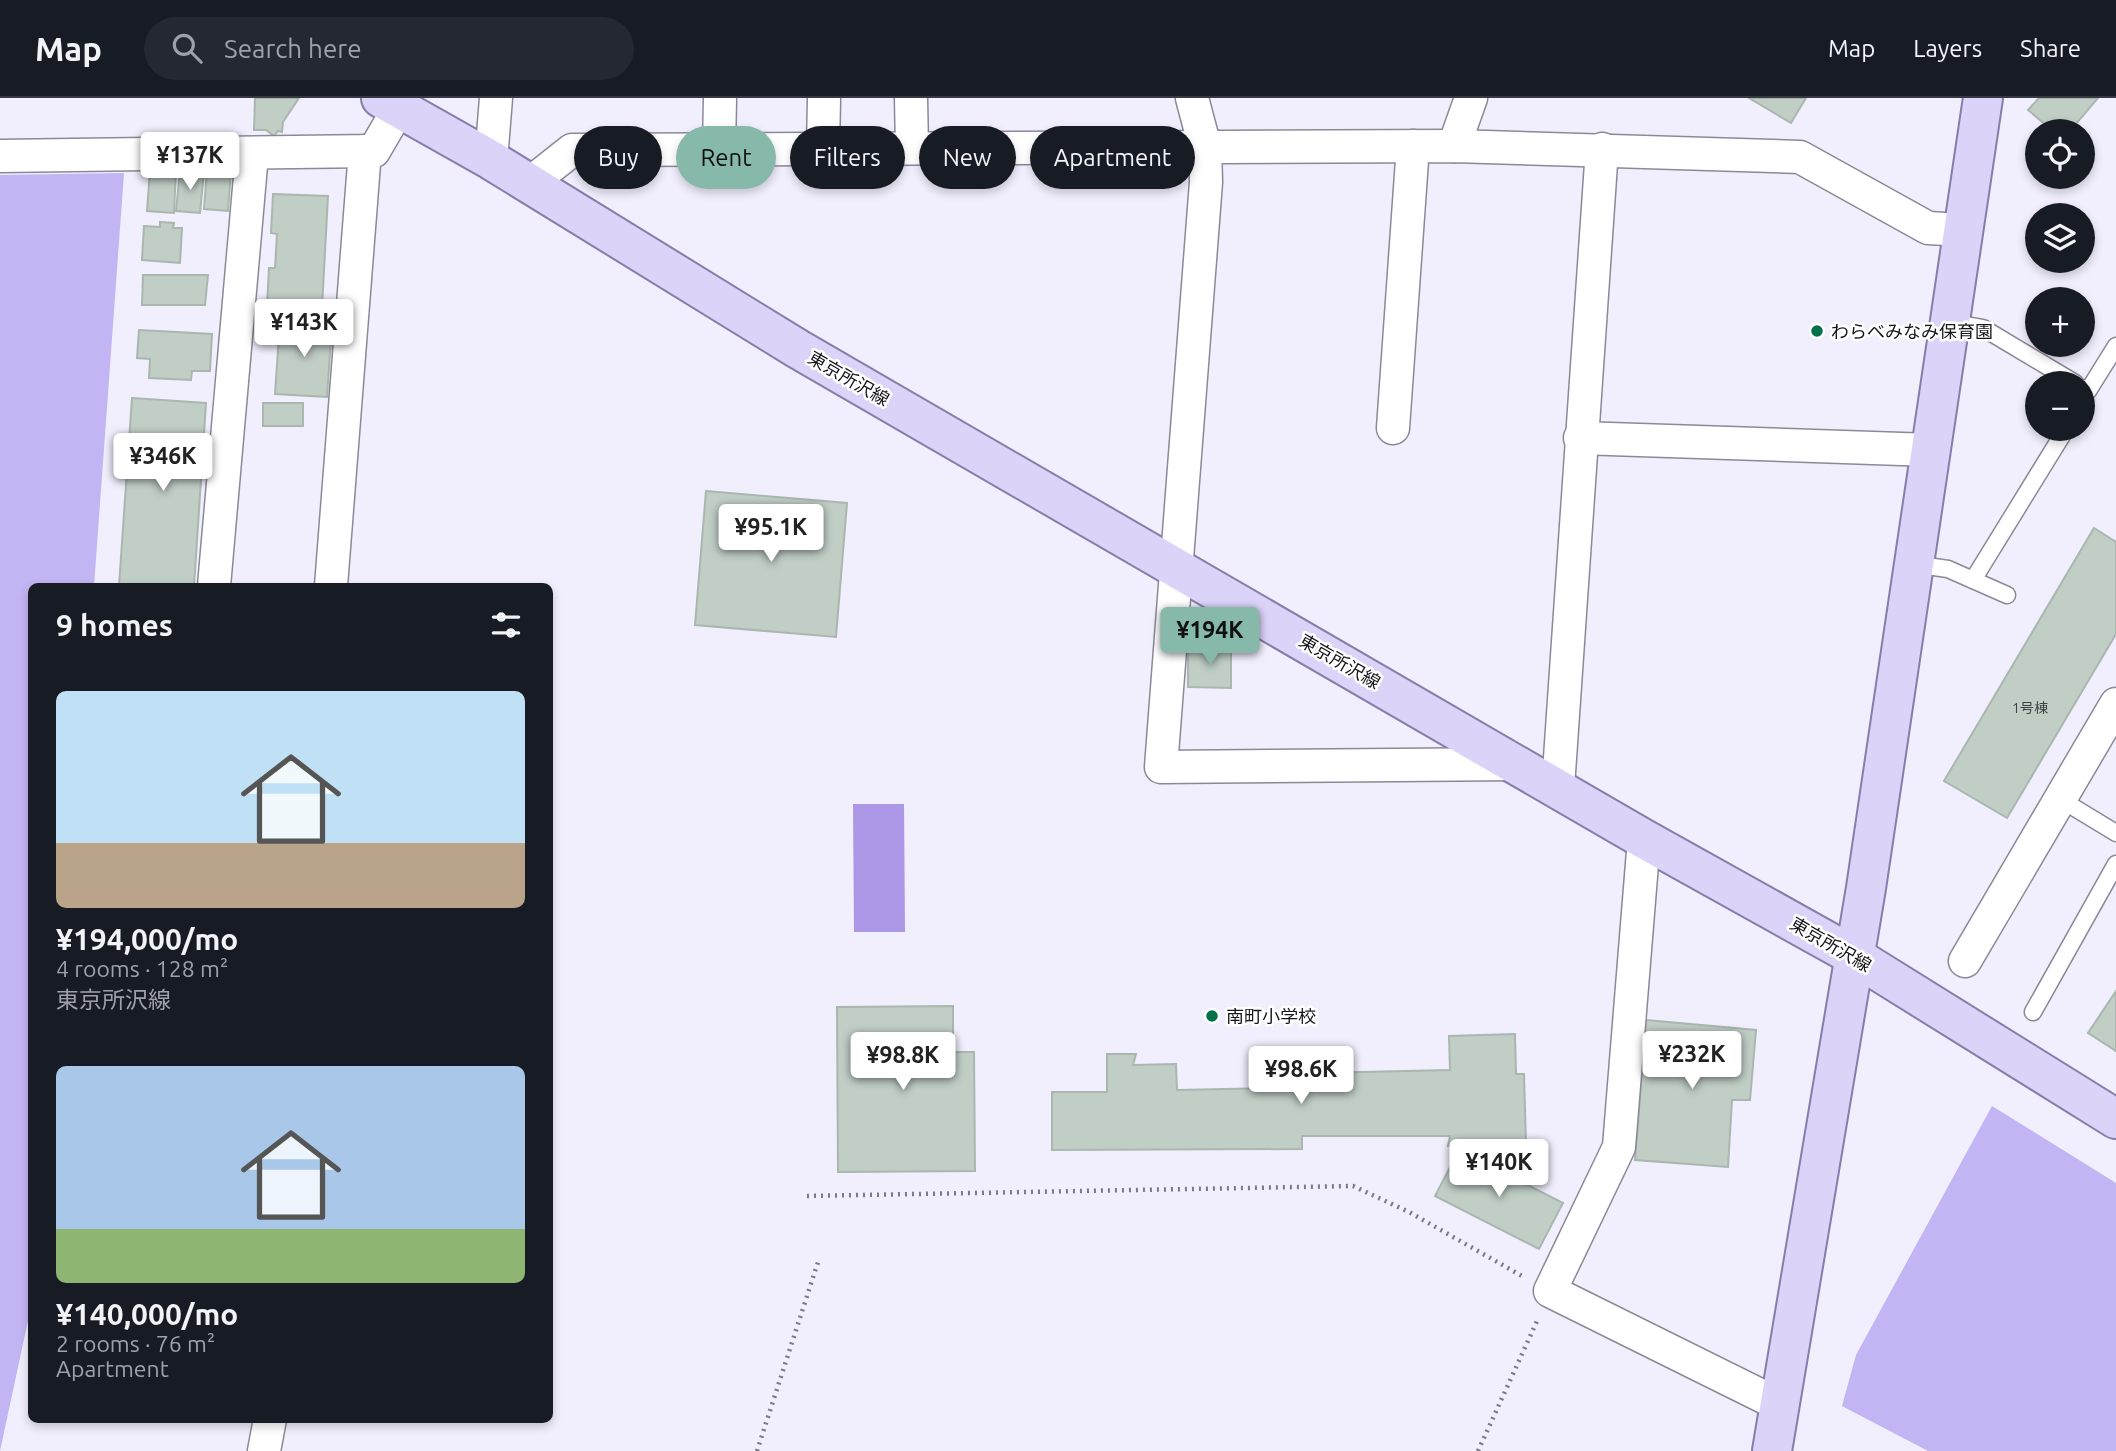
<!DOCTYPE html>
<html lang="en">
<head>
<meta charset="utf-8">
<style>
	:root { --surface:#171b24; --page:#242831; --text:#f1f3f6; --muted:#9ea1a6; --line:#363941; --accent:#86b9aa }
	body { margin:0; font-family:Ubuntu,"Noto Sans JP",sans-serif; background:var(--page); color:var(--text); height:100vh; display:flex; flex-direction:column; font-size:26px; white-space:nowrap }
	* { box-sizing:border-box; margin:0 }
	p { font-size:23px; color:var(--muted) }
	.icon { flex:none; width:38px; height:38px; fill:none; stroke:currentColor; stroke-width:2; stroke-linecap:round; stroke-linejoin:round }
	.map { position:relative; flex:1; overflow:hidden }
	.drawer { position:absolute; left:28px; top:485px; width:525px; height:840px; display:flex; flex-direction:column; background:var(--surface); border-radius:10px; box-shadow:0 4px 10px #0003 }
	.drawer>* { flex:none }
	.hud { position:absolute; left:574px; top:28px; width:665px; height:63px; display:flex; gap:14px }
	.buttons { position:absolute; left:2025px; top:21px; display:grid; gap:14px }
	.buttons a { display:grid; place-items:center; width:70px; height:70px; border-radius:50%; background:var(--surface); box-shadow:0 4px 10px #0003; font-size:35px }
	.price { position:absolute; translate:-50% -60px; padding:0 16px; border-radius:7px; background:#fff; color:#222; font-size:23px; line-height:46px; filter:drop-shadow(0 2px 4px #0008) }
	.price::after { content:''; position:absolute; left:50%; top:42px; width:21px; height:16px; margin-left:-10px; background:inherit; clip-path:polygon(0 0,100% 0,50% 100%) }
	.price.on { background:var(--accent); color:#111 }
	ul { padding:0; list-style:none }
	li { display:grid; align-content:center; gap:14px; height:371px; padding:0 28px }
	li span { display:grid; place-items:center; height:217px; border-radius:10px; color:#555 }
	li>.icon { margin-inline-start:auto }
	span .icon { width:126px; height:126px; fill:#fffc; stroke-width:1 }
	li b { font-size:30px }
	h2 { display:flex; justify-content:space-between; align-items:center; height:84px; padding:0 28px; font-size:30px }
	.chip { padding:0 24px; border-radius:32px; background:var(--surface); box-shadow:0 4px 10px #0003; font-size:24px; line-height:63px }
	.chip.on { background:var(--accent); color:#111 }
	header { display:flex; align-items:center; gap:42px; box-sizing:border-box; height:98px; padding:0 35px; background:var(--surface); border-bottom:2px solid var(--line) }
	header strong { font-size:33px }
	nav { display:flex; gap:38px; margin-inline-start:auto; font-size:24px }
	.search { width:490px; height:63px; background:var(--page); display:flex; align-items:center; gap:18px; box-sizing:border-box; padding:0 24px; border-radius:38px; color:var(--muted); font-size:26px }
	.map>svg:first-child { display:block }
	.green { fill:#c3b4f3 }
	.water { fill:#ac97e7 }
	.building { fill:#c0cec6; stroke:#a9b7af; stroke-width:2 }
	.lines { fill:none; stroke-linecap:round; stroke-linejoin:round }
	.lane-casing { stroke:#8c8996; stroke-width:19 }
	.street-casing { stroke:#8c8996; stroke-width:35 }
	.primary-casing { stroke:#877da8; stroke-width:42 }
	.path { stroke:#7b7983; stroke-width:4.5; stroke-dasharray:2 5; stroke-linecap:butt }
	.lane { stroke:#fff; stroke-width:16 }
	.street { stroke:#fff; stroke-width:32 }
	.primary { stroke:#dcd3f9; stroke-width:38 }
	.poi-dot { fill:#03724c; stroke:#fff; stroke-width:2.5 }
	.labels { text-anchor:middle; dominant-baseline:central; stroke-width:5; stroke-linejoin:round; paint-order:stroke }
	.number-label { font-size:14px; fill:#404244 }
	.poi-label { font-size:18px; fill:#151419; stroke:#fff; text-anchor:start }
	.street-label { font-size:18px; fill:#151419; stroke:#fff }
</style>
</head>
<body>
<header>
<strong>Map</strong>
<div class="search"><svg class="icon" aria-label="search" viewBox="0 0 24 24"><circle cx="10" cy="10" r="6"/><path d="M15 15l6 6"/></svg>Search here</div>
<nav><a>Map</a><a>Layers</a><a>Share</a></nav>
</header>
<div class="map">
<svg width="2116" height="1353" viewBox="0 0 2116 1353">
	<rect width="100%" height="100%" fill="#f1eefd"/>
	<!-- green -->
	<g class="green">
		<path d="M124 75 94 488H32V1204L0 1353V77Z"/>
		<path d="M1992 1008 2116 1085V1353H1928L1842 1308 1856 1257Z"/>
	</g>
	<!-- water -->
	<path class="water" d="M853 706H904L905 834H854Z"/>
	<!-- building -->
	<g class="building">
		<path d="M255 0H299L283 24 282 34 278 33 274 38 266 32H254Z"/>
		<path d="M1749 0H1806L1791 25Z"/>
		<path d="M2039 0H2098L2070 33H2053L2028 12Z"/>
		<path d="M207 71 231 73 228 113 204 111Z"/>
		<path d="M150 72 176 73 174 115 147 113Z"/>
		<path d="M180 72 204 74 200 115 176 113Z"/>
		<path d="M273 96 328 98 322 210 267 207 269 170H275L277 136 271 135Z"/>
		<path d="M160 124 174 125 173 130H182L180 165 142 162 144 128 160 129Z"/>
		<path d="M143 177H208L205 207H142Z"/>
		<path d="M280 223 332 226 327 299 275 296Z"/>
		<path d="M139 232 212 236 210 273H192L191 282 149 280 150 261 137 260Z"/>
		<path d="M132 300 206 305 194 488H119Z"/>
		<rect x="263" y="305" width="40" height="23"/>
		<path d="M706 393 847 405 836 539 695 527Z"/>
		<path d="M2094 430 2116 444V536L2007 720 1944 683Z"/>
		<path d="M1212 541 1231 550V590L1188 589V554L1212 552Z"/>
		<path d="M2116 893V953L2088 935Z"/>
		<path d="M953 908V954H974L975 1073 838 1074 837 909Z"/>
		<path d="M1646 922 1756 932 1750 1002H1732L1728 1069 1635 1062Z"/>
		<path d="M1515 936 1516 976H1524L1526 1046 1448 1048 1450 1038H1302V1051L1052 1052V994H1107V956H1136L1133 967 1176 966 1177 992 1273 990 1272 976 1450 972 1449 938Z"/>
		<path d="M1459 1052 1563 1105 1539 1151 1435 1098Z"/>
	</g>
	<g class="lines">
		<!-- lane casing -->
		<g class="lane-casing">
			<g id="lane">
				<path d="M1950 224 1983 230 2075 285"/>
				<path d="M2082 290 2088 293 2116 248"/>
				<path d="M1913 466 1948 471 2007 497"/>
				<path d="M1973 482 2066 331"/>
				<path d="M2060 701 2116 735"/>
				<path d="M2033 914 2116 766"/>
			</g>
		</g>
		<!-- street casing -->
		<g class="street-casing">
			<g id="street">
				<path d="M911 0 912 50"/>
				<path d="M1192 0 1205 49 1206 84 1161 669 1519 666"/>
				<path d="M1454 48 1471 0"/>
				<path d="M719 50 720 0"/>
				<path d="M823 51 824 0"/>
				<path d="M0 58 374 53 399 10"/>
				<path d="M491 62 496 0"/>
				<path d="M529 86 572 52 1454 48 1800 59 1928 130 1964 132"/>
				<path d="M1393 330 1413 48"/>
				<path d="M1580 340 1931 352"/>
				<path d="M214 488 252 56"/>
				<path d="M331 488 365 53"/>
				<path d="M1558 689 1602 51"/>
				<path d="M1644 741 1619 1049 1550 1193 1780 1307"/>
				<path d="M1965 863 2116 606"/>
				<path d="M264 1353 270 1321"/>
			</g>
		</g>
		<!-- primary casing -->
		<g class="primary-casing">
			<g id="primary">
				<path d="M381 0 491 62 798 251 1644 741 1854 858 2116 1021"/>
				<path d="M1772 1353 1866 790 1983 0"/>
			</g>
		</g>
		<!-- path -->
		<g class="path">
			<path d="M807 1098 1353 1088 1409 1114 1522 1178"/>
			<path d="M757 1353 818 1164"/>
			<path d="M1478 1353 1537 1223"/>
		</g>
		<!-- lane -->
		<use href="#lane" class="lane"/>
		<!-- street -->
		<use href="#street" class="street"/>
		<!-- primary -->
		<use href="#primary" class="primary"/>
	</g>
	<!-- markers -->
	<g class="poi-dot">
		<circle cx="1817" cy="233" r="7"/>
		<circle cx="1212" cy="918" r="7"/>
	</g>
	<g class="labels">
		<!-- number labels -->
		<g class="number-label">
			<text x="2030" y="610">1号棟</text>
		</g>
		<!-- poi labels -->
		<g class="poi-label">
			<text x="1831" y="233">わらべみなみ保育園</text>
			<text x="1226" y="918">南町小学校</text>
		</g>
		<!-- street labels -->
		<g class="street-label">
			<text transform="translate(849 280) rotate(30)">東京所沢線</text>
			<text transform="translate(1340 563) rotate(30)">東京所沢線</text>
			<text transform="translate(1831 846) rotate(30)">東京所沢線</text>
		</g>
	</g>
</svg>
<div class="buttons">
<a><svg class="icon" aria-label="locate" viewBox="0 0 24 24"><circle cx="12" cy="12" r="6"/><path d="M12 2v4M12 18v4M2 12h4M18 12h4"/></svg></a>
<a><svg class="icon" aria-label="layers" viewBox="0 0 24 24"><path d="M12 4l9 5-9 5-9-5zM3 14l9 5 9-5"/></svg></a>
<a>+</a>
<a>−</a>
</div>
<b class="price" style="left:190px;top:94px">¥137K</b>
<b class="price" style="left:304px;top:261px">¥143K</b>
<b class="price" style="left:163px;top:395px">¥346K</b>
<b class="price" style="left:771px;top:466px">¥95.1K</b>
<b class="price on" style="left:1210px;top:569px">¥194K</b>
<b class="price" style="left:1692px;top:993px">¥232K</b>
<b class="price" style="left:903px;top:994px">¥98.8K</b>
<b class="price" style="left:1301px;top:1008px">¥98.6K</b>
<b class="price" style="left:1499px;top:1101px">¥140K</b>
<div class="hud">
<a class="chip">Buy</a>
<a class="chip on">Rent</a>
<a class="chip">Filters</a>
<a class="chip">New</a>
<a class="chip">Apartment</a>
</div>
<section class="drawer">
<h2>9 homes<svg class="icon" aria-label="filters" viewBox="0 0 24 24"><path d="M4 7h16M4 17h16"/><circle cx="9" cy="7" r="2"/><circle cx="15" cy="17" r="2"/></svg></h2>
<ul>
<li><span style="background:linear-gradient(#bfe0f5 70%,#b9a48a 0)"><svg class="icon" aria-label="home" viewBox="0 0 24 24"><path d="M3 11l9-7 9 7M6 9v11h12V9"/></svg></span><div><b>¥194,000/mo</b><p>4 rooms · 128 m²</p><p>東京所沢線</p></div></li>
<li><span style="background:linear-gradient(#a9c7e8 75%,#8fb573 0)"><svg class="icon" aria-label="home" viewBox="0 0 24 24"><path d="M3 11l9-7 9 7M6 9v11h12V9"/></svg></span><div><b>¥140,000/mo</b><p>2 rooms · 76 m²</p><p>Apartment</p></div></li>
</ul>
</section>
</div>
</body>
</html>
